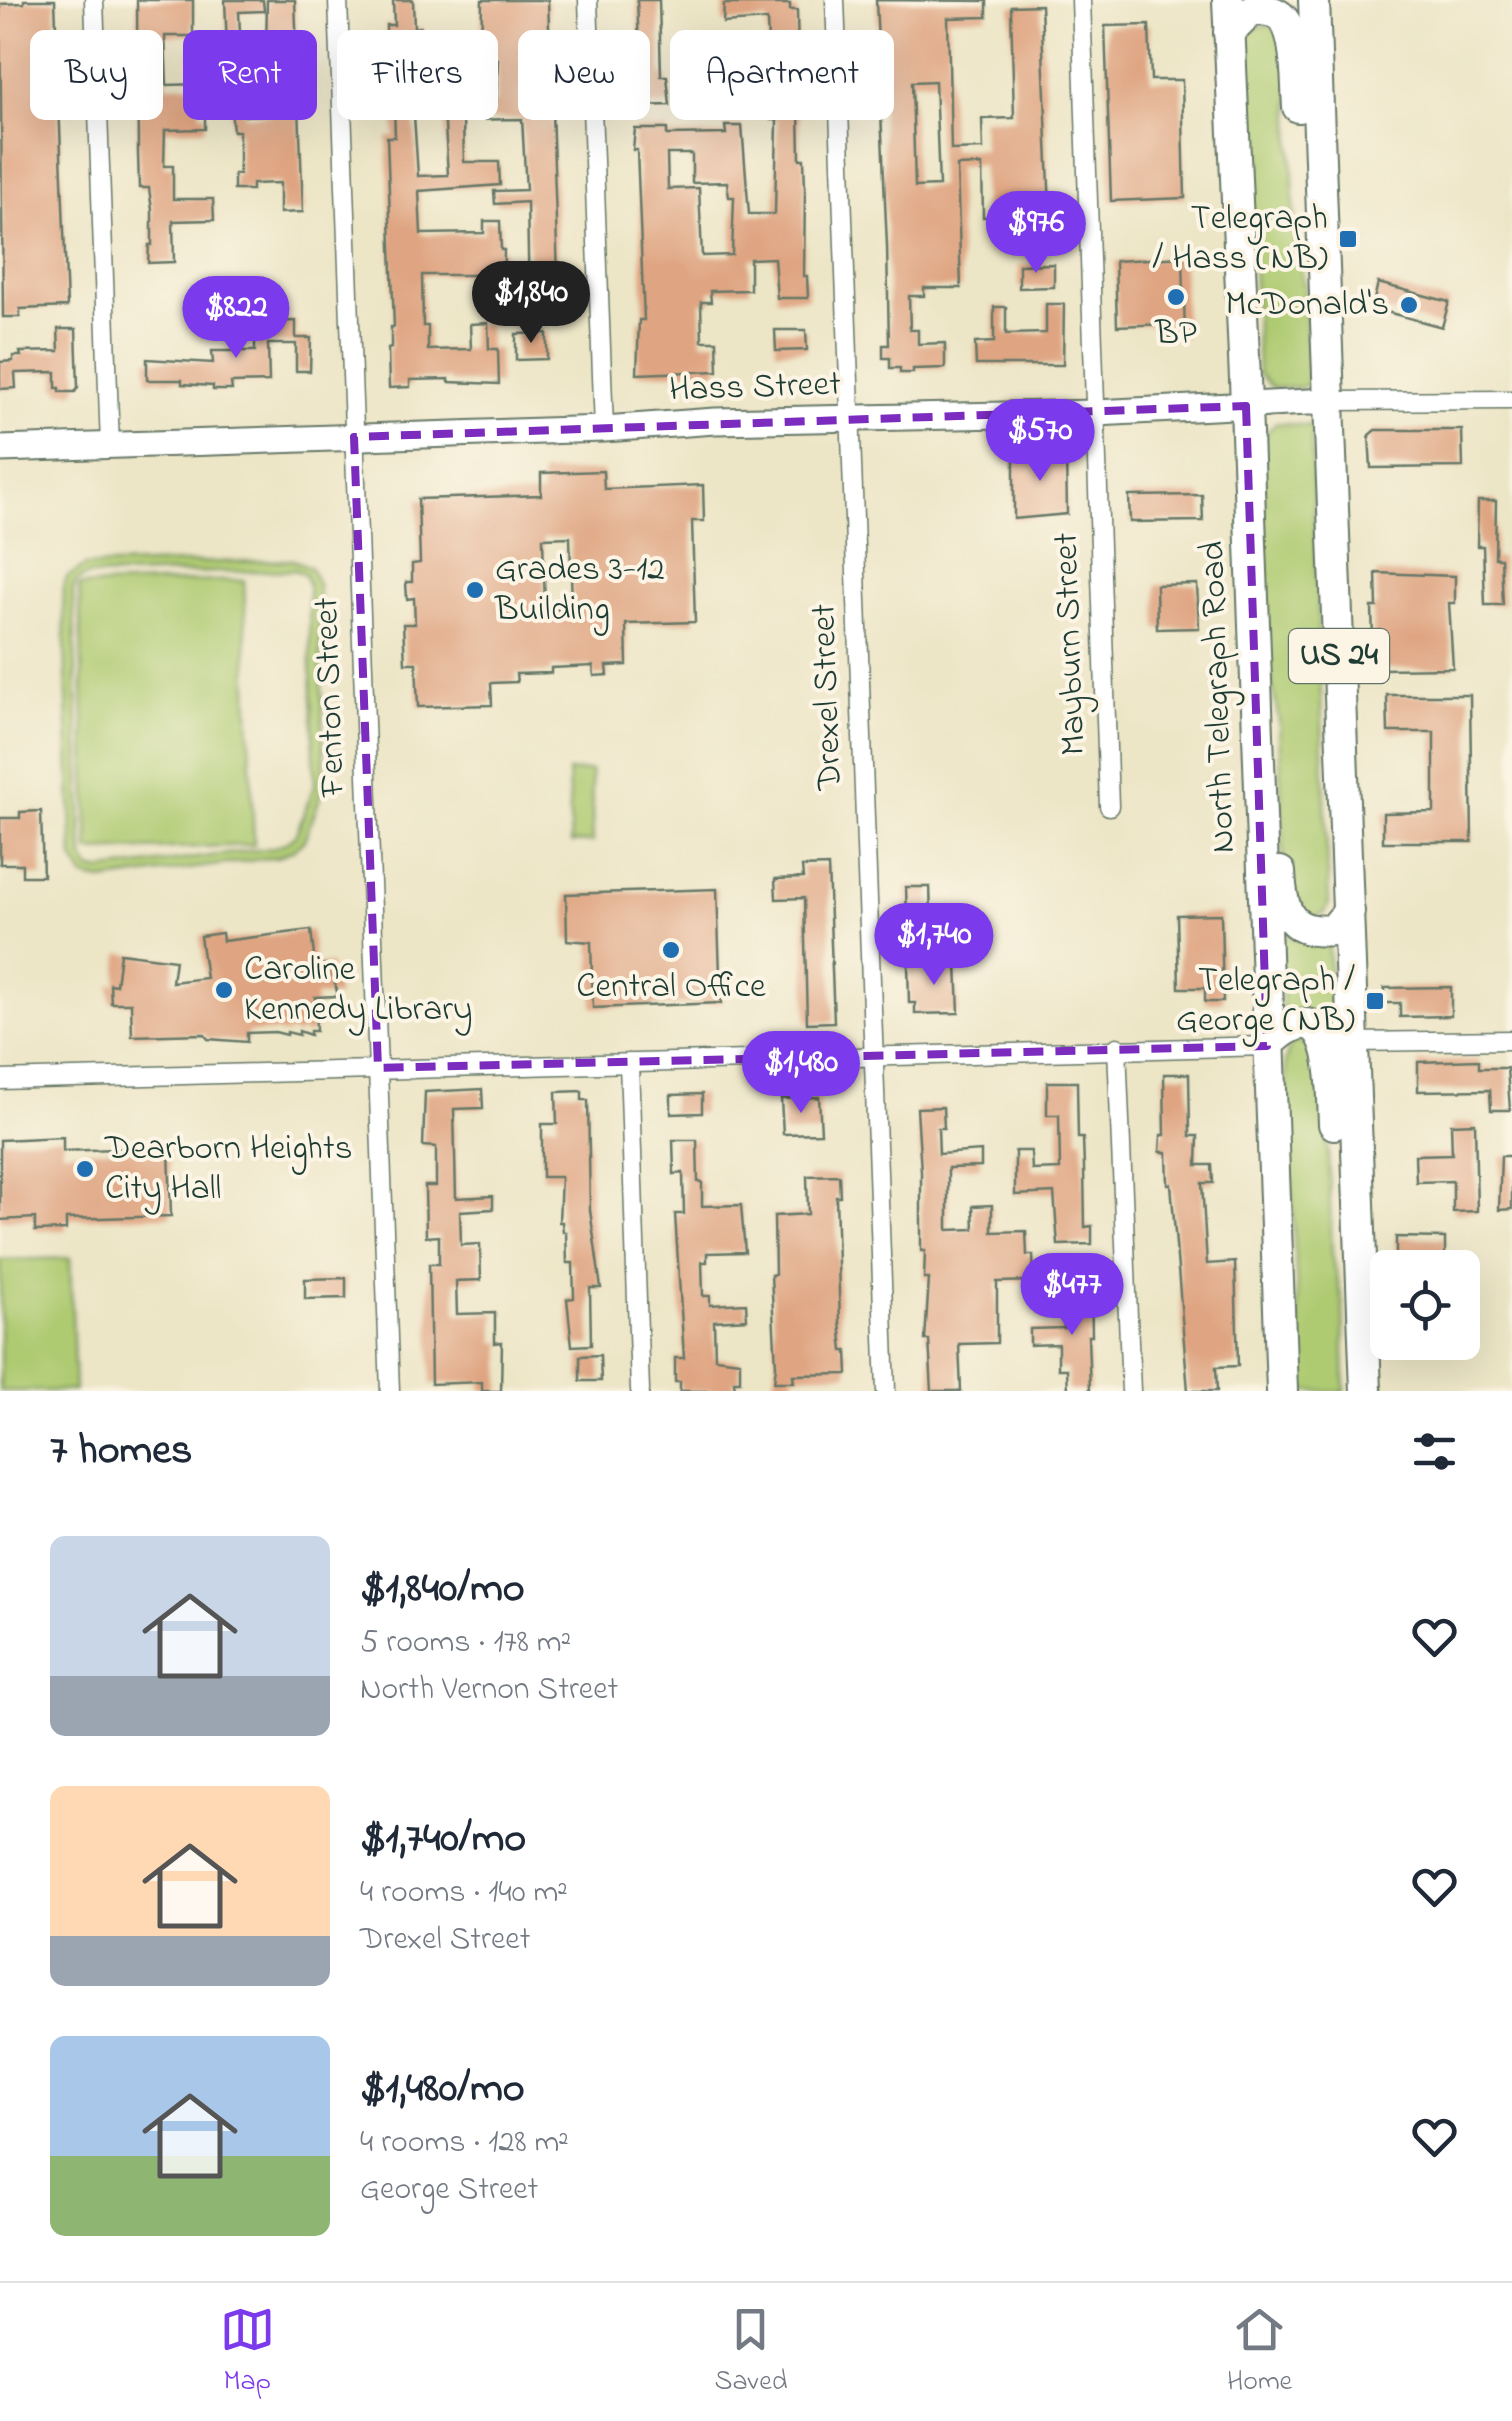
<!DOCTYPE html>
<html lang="en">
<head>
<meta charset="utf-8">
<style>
	:root { --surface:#fff; --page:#f6f6f7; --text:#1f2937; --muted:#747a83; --line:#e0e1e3; --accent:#7c3aed }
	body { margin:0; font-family:"Indie Flower",sans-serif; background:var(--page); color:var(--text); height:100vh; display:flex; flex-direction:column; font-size:38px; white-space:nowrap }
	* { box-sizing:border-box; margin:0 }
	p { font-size:32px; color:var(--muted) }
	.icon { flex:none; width:55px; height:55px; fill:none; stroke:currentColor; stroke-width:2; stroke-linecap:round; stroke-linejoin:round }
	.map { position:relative; height:1391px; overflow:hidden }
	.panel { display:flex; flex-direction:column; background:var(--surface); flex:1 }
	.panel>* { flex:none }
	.hud { position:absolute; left:30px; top:30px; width:1000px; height:90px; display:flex; gap:20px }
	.controls { position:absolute; left:1370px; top:1250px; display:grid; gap:20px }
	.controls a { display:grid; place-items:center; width:110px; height:110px; border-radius:15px; background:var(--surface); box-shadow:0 10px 40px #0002; font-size:50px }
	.price { position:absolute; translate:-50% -85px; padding:0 22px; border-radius:35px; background:var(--accent); color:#fff; font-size:32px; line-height:65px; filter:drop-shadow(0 2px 5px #0008) }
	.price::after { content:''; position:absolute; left:50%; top:60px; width:30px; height:22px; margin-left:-15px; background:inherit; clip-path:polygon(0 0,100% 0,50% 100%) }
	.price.selected { background:#222; color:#fff }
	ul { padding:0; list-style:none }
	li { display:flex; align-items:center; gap:30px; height:250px; padding:0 50px }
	li span { display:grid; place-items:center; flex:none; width:280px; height:200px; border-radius:15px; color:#555 }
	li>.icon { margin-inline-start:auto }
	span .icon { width:120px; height:120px; fill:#fffc; stroke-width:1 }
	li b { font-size:42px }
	h2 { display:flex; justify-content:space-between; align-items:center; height:120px; padding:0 50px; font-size:42px }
	.tag { padding:0 35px; border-radius:15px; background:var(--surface); box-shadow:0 10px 40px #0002; font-size:35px; line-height:90px }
	.tag.selected { background:var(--accent); color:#fff }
	.tab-bar { display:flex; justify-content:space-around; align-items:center; height:140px; border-top:2px solid var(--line); background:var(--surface); font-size:28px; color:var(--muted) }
	.tab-bar a { display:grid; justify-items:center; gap:5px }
	.tab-bar .selected { color:var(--accent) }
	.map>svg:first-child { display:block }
	.green { fill:#afcb72; stroke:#678453; stroke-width:2.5; fill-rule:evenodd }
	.building { fill:#dfa582; fill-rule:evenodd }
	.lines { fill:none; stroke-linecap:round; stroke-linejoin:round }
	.street-casing { stroke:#677867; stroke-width:21 }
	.secondary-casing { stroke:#677867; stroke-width:29 }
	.primary-casing { stroke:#677867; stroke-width:34 }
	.street { stroke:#fff; stroke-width:18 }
	.secondary { stroke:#fff; stroke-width:25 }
	.primary { stroke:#fff; stroke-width:30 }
	.marked { fill:none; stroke:#7b2cbf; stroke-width:8; stroke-dasharray:20 12; stroke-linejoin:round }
	.poi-dot { fill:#1f6fb2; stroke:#fcf5e5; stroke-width:4 }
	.labels { text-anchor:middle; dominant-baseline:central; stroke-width:8; stroke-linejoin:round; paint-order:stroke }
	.shield { fill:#fcf5e5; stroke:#617469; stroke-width:2.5 }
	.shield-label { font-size:32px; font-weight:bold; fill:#1f3d34 }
	.poi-label { font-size:35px; fill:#1f3d34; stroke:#fcf5e5; text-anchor:end }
	.street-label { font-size:35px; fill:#1f3d34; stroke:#fcf5e5 }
</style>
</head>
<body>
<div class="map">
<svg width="1512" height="1391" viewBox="0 0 1512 1391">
	<rect width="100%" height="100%" fill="#fcf5e5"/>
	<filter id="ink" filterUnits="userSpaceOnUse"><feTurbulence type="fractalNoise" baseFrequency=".01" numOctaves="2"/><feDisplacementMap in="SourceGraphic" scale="20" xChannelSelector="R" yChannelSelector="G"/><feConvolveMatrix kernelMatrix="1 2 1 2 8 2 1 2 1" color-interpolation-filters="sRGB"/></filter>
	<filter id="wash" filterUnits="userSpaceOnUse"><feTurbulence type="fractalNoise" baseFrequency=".0048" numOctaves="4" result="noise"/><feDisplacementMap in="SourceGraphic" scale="40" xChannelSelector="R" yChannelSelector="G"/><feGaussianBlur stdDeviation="2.25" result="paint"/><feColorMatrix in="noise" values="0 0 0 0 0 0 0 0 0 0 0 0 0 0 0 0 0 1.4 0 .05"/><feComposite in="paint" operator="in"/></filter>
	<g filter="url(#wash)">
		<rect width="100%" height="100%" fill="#ece5c6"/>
		<!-- green -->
		<g class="green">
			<path d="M1269 25 1280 31 1289 56 1295 237 1305 289 1308 384 1300 388H1273L1258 374 1243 44C1247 28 1254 27 1269 25Z"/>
			<path d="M1275 423 1310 426 1311 431 1329 903 1325 913 1317 916 1305 914 1284 885 1279 722 1266 651 1262 438Z"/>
			<path d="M293 560 310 567 318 584 325 785 304 840 293 850 277 857 101 881 84 877 73 859 63 591 67 577 85 566ZM295 570 304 574 308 583 315 784 296 834 285 843 272 848 98 871 90 869 83 857 73 591 76 582 86 576Z"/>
			<path d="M244 580 254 845 89 851 79 586Z"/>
			<path d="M591 771 593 842 571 843 568 772Z"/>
			<path d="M1280 929 1293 938 1328 942 1332 1024C1315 1018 1304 1008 1285 1016L1282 1013Z"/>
			<path d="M1297 1041 1313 1046 1327 1126 1332 1253 1343 1306 1345 1391H1302L1285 1062 1290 1046Z"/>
			<path d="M70 1258 75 1391H0V1260Z"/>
		</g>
		<g id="blocks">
			<!-- building -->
			<g class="building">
				<path d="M24 0H55L67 307 20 309V317H3L0 4 24 3Z"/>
				<path d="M137 0H193V36H165L167 85 200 84V114H205V129L165 130 164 166H173V199H213L214 220 173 221 174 262 148 263 149 245H152V210L149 188H139L138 154Z"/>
				<path d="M225 0H263L264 11 239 12 241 53H266L267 0H295L303 212 280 213V183L252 184V190H234V174H239V131H233L228 72 225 65 192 66 191 50 227 49ZM245 66H269L270 115 245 116Z"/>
				<path d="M393 0H413L414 28 421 27 422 41 409 42 408 56 409 100H413L418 176 448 175 444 109 496 103 498 59 481 60 482 0H548L559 303 529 304 527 202 495 204 494 191 526 190 522 119 463 120 464 162H499L500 185 419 191 421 234 484 233V221H500L501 250H504L503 297H485L484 275H422L423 326H428V350L471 349 470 324 488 323 489 349H498L499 384 449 382V379L410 380V387L389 388 388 349 391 348V327H394L387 137H395L394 103 387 104 386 25H394Z"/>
				<path d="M637 0H659L661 76H667L670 105 638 106 637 91H641Z"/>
				<path d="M876 0 987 1V17L948 18 951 150 983 149 982 119 1014 118 1011 6 1041 5 1051 232H1021L1020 203 996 204V217H983L982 165 957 166 961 288H924V296H909L910 330H918V344L945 343V368L913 369V373H900V368H890V358H883V345H889L887 246ZM935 81 939 186 915 187 912 82Z"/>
				<path d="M724 4H790V10H797L800 159H804L805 189 804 276H807L808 298H777L774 258 750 259V290L710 291 711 302H701L702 341H717L718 371 637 374 639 320H644L637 150H633L635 129H667V135L726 134 725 126H742L749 214H775L777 120H771V112L735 113V66H769L767 20 723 23ZM667 154H692V183L727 182 729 197H734L732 255 702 256 699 188 668 189Z"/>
				<path d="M1149 25 1151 80H1182L1185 198 1111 201 1105 26Z"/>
				<path d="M1183 257 1185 337 1167 338V324L1117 326 1115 261Z"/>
				<path d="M1054 264V287L1019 288V265Z"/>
				<path d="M1378 283 1449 302 1442 327 1372 308Z"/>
				<path d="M1046 304H1064L1063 365H976L975 343 994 342V307H1006V334L1046 333Z"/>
				<path d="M296 321V338H311L310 371H296V344H268L269 382 231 383 232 390H213V386L182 384V380H147V359L213 363 212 351H255V322Z"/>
				<path d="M58 329H76L78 387 75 392H60V388H56V372L15 373 16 388 0 389V362L13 361V356H21L20 352 59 351Z"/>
				<path d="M775 330H806L807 350 776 351Z"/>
				<path d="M547 333V359L516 360V334Z"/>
				<path d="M1375 430H1462L1463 467 1371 468 1369 435Z"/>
				<path d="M1029 449 1066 452 1067 514 1014 519V452Z"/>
				<path d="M603 471 604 489 703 485 704 521H692L695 622 626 624 627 665 607 666 608 675 594 676 593 666 551 668V673L516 674 517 682 491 683 492 705 418 707 416 663H405L403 624H415L414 598 407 599 406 582H412V564L420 563 418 499 541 495V473ZM570 537 572 609H545L543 538Z"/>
				<path d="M1202 495 1203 521 1130 522 1129 496Z"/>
				<path d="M1478 501H1496L1495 558H1501L1503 605H1485L1483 546H1477Z"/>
				<path d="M1376 573 1455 576V603H1449L1453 668 1380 669 1379 640H1373L1372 607H1377Z"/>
				<path d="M1197 584 1199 628 1157 629 1156 585Z"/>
				<path d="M1387 695H1470L1472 842H1383V813L1434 812V732H1388Z"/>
				<path d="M41 811 43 876H22V864H0V818H20V812Z"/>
				<path d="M828 866 834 1022 807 1023 804 898 776 899 775 879 803 878 802 867Z"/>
				<path d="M906 887H930L931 914H943V930H925L924 916 907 917Z"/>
				<path d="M717 889 721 1003 593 1008 591 942 567 940 566 894Z"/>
				<path d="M1221 914 1223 1002H1205V988H1179L1177 915Z"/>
				<path d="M311 930 315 965 330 964 338 996 315 997 316 1031H310V1035L299 1031V1035L287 1032V1035L275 1032 247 1033V1042L208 1039 204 1034 132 1036 131 1003H111L110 984 116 985 120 953 175 960 172 982 206 978 200 936 222 933 223 941Z"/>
				<path d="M957 963 959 1013 915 1014V1003H909L908 964Z"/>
				<path d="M1451 987V1016L1400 1017V1003H1384V988Z"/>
				<path d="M1479 1060V1068H1507L1510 1110H1491L1490 1090 1418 1091V1062Z"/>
				<path d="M1164 1074H1189L1190 1136H1198L1197 1165H1212L1213 1183H1202L1207 1264 1235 1262 1238 1366 1216 1367 1217 1391H1188L1171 1184H1168L1167 1152H1160L1161 1135H1165Z"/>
				<path d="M1047 1082H1077L1078 1138H1083L1084 1168 1085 1227 1092 1226V1244L1058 1245 1054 1193 1015 1195V1151H1031L1032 1170 1060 1169 1059 1115H1047Z"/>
				<path d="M482 1089 483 1108 454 1109 456 1198 493 1196V1209L460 1211 461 1245 480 1244 481 1280 456 1281 457 1314 495 1313V1343L502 1342 501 1391H482V1382L431 1384 429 1264H439V1236L426 1237 425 1186H436V1147L423 1146 425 1092Z"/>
				<path d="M582 1091V1100H588L590 1210 601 1288H590L591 1345 572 1346 567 1299 574 1298 573 1263H567L566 1232H563L562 1222H559L561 1177H542V1124H557L556 1092Z"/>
				<path d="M702 1094V1113L671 1114V1095Z"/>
				<path d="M819 1097 821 1133 783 1134 781 1099Z"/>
				<path d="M943 1107 944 1128H938L939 1154 981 1151V1167L948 1168V1230L974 1229 973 1206 992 1205V1232L1026 1231 1027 1255H1033L1034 1281 997 1282V1343L959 1344 961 1391H932L929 1340H925L929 1279H924L925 1251H921V1172L917 1108Z"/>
				<path d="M1475 1123 1477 1211 1453 1212V1181L1416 1182 1415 1155 1452 1154 1451 1124Z"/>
				<path d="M63 1137V1151L169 1147 171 1216 66 1219V1230L35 1231V1218L0 1220V1140Z"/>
				<path d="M673 1140H697L698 1182H702V1206L741 1205 745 1252 707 1253V1262H702L703 1296H710V1305L746 1303 747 1319 714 1321 715 1358 740 1361V1381H734L735 1391H680V1382H675V1358H684L675 1214H684L683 1173 674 1174Z"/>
				<path d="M1501 1156H1512V1209L1499 1210Z"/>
				<path d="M839 1175 840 1196H836L838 1263 840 1322 843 1351H847L848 1374 793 1375 794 1382H774L776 1366 771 1275 775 1274 774 1216 808 1214 807 1176Z"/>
				<path d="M1396 1237 1445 1238V1261L1396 1259Z"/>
				<path d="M346 1278V1298L305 1299V1279Z"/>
				<path d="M1091 1284 1092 1336H1088L1090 1391H1068L1067 1369H1058V1344L1030 1345V1329L1064 1328 1063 1315H1068L1067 1285Z"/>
				<path d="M600 1355 601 1381H580V1356Z"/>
			</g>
		</g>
	</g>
	<g filter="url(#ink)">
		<use href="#blocks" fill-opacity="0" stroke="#677867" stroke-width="2.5"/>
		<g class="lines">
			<!-- street casing -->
			<g class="street-casing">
				<g id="street">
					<path d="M94 0 110 446"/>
					<path d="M338 0 390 1391"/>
					<path d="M588 0 604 429"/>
					<path d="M835 0 886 1391"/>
					<path d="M1081 0 1109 806"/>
					<path d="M1329 401 1512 400"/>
					<path d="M1352 1042 1512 1040"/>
					<path d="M1117 1047 1131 1391"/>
					<path d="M629 1063 640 1391"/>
					<path d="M0 1080 1267 1046"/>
				</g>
			</g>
			<!-- secondary casing -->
			<g class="secondary-casing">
				<path id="secondary" d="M0 449 604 429 715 421 1096 413 1329 401"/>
			</g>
			<!-- primary casing -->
			<g class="primary-casing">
				<g id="primary">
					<path d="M1228 0 1245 379 1282 1391"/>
					<path d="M1314 0 1366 1391"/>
					<path d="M1229 33 1252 10C1260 10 1270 10 1277 14 1299 26 1296 84 1298 107"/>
					<path d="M1280 872C1282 910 1288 935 1333 930L1349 911"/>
					<path d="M1267 1046C1335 980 1332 1080 1334 1124"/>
				</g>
			</g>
			<!-- street -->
			<use href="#street" class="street"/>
			<!-- secondary -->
			<use href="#secondary" class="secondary"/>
			<!-- primary -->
			<use href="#primary" class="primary"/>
		</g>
	</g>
	<!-- marked area -->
	<path class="marked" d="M1246 406 1267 1046 378 1068 354 437Z"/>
	<!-- markers -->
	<g class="poi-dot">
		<rect x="1338" y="229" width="20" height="20" rx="5"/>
		<circle cx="1176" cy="297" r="10"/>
		<circle cx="1409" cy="305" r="10"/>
		<circle cx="475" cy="590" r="10"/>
		<circle cx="671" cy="950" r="10"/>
		<circle cx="224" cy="990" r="10"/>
		<rect x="1365" y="991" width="20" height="20" rx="5"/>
		<circle cx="85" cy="1169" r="10"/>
	</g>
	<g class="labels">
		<!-- shield labels -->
		<rect class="shield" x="1289" y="629" width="100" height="54" rx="8"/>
		<g class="shield-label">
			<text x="1339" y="656">US 24</text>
		</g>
		<!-- poi labels -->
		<g class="poi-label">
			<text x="1328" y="219">Telegraph<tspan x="1328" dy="40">/ Hass (NB)</tspan></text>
			<text x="1389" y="305">McDonald's</text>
			<text x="1176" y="334" text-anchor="middle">BP</text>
			<text x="495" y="570" text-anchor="start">Grades 3-12<tspan x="495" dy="40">Building</tspan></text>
			<text x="244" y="970" text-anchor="start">Caroline<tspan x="244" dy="40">Kennedy Library</tspan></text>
			<text x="1355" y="981">Telegraph /<tspan x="1355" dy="40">George (NB)</tspan></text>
			<text x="671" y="987" text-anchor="middle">Central Office</text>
			<text x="105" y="1149" text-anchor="start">Dearborn Heights<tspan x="105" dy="40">City Hall</tspan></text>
		</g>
		<!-- street labels -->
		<g class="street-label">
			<text transform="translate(755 388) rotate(-2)">Hass Street</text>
			<text transform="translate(1071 644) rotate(-92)">Mayburn Street</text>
			<text transform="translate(331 697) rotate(-92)">Fenton Street</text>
			<text transform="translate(828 697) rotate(-92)">Drexel Street</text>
			<text transform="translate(1219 697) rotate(-92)">North Telegraph Road</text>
		</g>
	</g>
</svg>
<div class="controls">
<a><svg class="icon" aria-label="locate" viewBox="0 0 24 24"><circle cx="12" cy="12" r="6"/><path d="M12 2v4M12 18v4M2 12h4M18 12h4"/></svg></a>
</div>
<b class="price" style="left:1036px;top:276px">$976</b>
<b class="price selected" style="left:531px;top:346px">$1,840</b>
<b class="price" style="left:236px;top:361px">$822</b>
<b class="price" style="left:1040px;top:484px">$570</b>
<b class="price" style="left:934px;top:988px">$1,740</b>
<b class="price" style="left:801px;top:1116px">$1,480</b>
<b class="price" style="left:1072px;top:1338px">$477</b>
<div class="hud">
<a class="tag">Buy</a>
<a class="tag selected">Rent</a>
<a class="tag">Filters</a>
<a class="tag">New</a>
<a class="tag">Apartment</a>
</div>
</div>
<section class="panel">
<h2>7 homes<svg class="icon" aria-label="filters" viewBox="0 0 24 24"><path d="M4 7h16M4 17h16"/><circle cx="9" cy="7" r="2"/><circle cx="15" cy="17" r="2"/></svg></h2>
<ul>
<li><span style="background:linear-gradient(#c9d6e8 70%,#9aa5b1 0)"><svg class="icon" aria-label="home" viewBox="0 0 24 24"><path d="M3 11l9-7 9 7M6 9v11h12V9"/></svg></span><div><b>$1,840/mo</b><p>5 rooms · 178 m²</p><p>North Vernon Street</p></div><svg class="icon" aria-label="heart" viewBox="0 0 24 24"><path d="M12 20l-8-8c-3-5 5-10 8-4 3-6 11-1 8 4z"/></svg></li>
<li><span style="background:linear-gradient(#ffd9b3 75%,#9aa5b1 0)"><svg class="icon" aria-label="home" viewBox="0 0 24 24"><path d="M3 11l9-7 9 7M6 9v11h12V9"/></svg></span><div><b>$1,740/mo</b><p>4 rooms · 140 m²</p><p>Drexel Street</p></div><svg class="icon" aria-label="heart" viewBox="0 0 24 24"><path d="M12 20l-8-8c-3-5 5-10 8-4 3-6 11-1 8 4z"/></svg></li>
<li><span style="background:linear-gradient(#a9c7e8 60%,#8fb573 0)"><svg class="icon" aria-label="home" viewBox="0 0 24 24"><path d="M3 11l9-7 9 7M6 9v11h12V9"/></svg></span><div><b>$1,480/mo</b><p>4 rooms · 128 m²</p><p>George Street</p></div><svg class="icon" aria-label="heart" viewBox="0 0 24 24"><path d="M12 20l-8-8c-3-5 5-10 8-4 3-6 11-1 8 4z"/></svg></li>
</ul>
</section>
<nav class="tab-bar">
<a class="selected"><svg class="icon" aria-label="map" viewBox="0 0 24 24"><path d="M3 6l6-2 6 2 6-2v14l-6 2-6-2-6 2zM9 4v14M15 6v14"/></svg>Map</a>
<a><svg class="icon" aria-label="saved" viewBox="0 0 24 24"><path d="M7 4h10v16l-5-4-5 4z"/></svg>Saved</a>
<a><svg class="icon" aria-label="home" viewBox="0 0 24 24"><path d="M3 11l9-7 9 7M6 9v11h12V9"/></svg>Home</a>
</nav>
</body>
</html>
